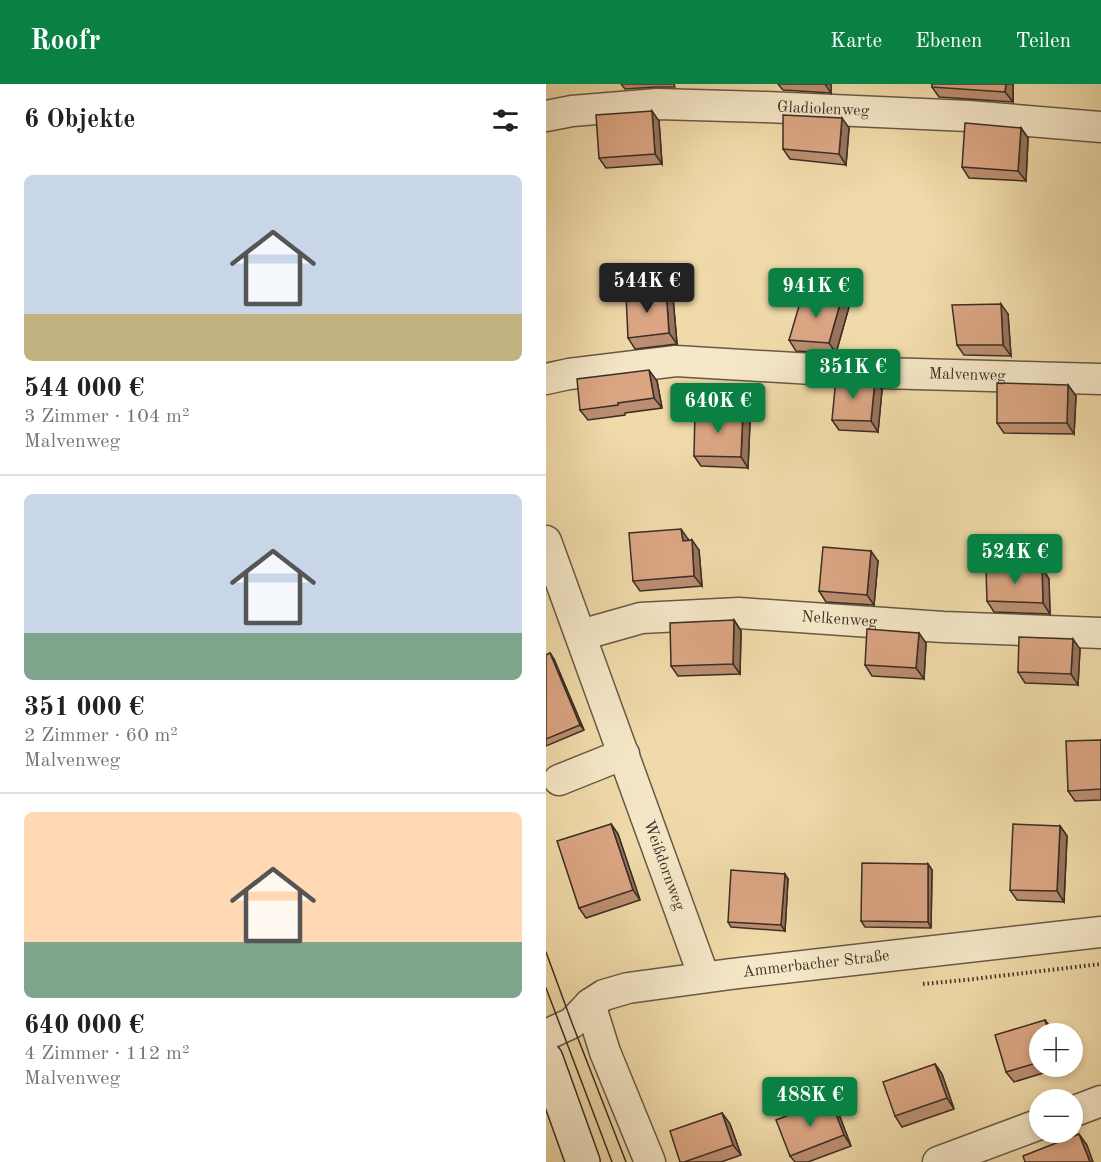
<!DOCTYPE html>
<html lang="de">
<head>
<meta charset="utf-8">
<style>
	:root { --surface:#fff; --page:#f2f2f2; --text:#222; --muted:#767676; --line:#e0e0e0; --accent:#0b8043 }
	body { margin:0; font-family:"Old Standard TT",serif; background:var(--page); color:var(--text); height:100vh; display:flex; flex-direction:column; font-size:22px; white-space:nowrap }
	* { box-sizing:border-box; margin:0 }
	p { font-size:20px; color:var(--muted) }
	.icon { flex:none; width:33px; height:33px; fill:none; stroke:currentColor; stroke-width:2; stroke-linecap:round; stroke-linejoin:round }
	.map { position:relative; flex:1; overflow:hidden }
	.details { display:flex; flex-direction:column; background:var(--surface); width:546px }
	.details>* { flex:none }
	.fabs { position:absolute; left:483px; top:939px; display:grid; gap:12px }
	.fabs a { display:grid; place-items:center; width:54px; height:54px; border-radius:50%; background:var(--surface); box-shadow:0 3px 9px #0003; font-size:30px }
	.price { position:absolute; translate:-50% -51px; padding:0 14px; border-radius:6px; background:var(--accent); color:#fff; font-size:20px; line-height:39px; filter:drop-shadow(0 2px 3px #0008) }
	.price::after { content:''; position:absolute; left:50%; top:36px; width:18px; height:14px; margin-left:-9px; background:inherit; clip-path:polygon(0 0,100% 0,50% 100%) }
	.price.current { background:#222; color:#fff }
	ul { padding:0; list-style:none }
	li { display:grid; align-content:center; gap:12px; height:318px; padding:0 24px }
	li+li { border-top:2px solid var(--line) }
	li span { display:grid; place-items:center; height:186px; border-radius:9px; color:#555 }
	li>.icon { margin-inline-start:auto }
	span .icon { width:108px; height:108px; fill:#fffc; stroke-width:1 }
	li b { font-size:26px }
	h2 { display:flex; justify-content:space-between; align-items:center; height:72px; padding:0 24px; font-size:26px }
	header { display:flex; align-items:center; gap:36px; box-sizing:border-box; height:84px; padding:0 30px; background:var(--accent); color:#fff }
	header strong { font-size:28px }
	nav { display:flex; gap:33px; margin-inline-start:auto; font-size:21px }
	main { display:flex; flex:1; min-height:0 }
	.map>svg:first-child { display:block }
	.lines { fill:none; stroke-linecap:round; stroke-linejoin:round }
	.street-casing { stroke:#685946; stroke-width:33 }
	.secondary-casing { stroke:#3a2e25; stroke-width:36 }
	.path { stroke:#3a2e25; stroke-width:4; stroke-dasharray:1.5 3; stroke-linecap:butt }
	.street { stroke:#f5e7c7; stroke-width:30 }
	.secondary { stroke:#f5e7c7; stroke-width:33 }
	.tram { stroke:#3a2e25; stroke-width:1.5 }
	.wall { fill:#bc8e71; stroke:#3a2e25; stroke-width:1.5 }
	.shaded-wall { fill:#99745c; stroke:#3a2e25; stroke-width:1.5 }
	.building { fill:#dba583; stroke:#3a2e25; stroke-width:1.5 }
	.labels { text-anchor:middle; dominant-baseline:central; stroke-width:4.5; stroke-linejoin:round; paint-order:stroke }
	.street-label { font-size:16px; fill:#3a2e25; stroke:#f5e7c7 }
</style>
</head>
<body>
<header>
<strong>Roofr</strong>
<nav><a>Karte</a><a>Ebenen</a><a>Teilen</a></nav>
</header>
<main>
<section class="details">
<h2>6 Objekte<svg class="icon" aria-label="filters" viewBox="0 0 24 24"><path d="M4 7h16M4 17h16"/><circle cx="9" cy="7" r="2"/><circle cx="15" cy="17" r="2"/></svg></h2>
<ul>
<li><span style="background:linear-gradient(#c9d6e8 75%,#c2b280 0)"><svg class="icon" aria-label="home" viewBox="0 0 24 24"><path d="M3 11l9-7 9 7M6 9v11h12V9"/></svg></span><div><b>544 000 €</b><p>3 Zimmer · 104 m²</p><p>Malvenweg</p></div></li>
<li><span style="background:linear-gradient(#c9d6e8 75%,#7fa58c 0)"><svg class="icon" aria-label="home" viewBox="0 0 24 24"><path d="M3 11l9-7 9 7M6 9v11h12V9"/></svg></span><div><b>351 000 €</b><p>2 Zimmer · 60 m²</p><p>Malvenweg</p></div></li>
<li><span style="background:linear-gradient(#ffd9b3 70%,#7fa58c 0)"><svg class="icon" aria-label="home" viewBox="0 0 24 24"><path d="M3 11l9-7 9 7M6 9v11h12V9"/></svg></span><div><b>640 000 €</b><p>4 Zimmer · 112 m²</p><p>Malvenweg</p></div></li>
</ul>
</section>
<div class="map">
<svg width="555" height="1078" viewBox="0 0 555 1078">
	<rect width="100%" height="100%" fill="#f0daa9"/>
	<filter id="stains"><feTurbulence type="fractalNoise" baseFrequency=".00333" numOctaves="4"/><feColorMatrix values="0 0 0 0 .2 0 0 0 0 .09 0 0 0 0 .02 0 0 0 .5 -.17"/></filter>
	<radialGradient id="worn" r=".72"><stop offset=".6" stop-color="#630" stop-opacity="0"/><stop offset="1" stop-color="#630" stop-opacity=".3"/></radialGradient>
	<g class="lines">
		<!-- street casing -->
		<g class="street-casing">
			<g id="street">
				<path id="s1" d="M0 32 26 27 111 20 220 23 422 32 555 43"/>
				<path id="s2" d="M0 295 23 290 130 277 334 289 555 295"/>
				<path id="s3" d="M0 457 158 893"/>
				<path id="s4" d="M35 551 95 534 193 529 397 543 555 549"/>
				<path d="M13 696 78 670"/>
				<path d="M44 920 59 968 104 1078"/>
				<path id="s5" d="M0 951 26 939 44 920 58 911 82 904 185 890 555 848"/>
				<path d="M526 1028 555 1017"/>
				<path d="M392 1078 494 1040"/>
			</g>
		</g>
		<!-- secondary casing -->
		<g class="secondary-casing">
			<path id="secondary" d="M0 975 37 1078"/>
		</g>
		<!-- path -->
		<path class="path" d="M377 900 419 896 555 880"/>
		<!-- street -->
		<use href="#street" class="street"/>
		<!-- secondary -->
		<use href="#secondary" class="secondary"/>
		<!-- tram -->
		<g class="tram">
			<path d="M0 868 26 939 80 1078"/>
			<path d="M0 904 66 1078"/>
		</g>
	</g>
	<!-- wall -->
	<g class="wall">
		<path d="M75 0H128L129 3H110L79 5Z"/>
		<path d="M232 0H285V9L237 6Z"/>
		<path d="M386 0H467V18L393 13 386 3Z"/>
		<path d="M113 37 116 80 60 84 53 74Z"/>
		<path d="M303 44 300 81 244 75 237 65Z"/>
		<path d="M475 44 482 54 480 97 423 94 416 83Z"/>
		<path d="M296 213 303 223 290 269 250 267 243 256Z"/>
		<path d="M127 214 131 260 89 265 82 254Z"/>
		<path d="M462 230 465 272 418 271 411 261Z"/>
		<path d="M329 296 336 306 332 348 293 346 286 336Z"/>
		<path d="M111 297 116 324 79 329V331L42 336 34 326Z"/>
		<path d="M522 301 530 312 528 350 458 349 451 339Z"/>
		<path d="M204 338 202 384 155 382 148 372Z"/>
		<path d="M142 455 153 466 156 502 94 507 87 497Z"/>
		<path d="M332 477 328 521 280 518 273 507Z"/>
		<path d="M496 484 503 495 504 530 448 528 441 517Z"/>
		<path d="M188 536 195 547 194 590 132 592 125 582Z"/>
		<path d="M380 559 378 595 326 592 319 581Z"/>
		<path d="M534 565 532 601 479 599 472 588Z"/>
		<path d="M4 569 8 575 38 646 0 662V571Z"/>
		<path d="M555 656V716L529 717 522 707Z"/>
		<path d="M65 740 72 750 94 816 40 834 33 824Z"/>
		<path d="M514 742 521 752 518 818 471 816 464 806Z"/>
		<path d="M382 780 386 786 385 844 319 843 315 837Z"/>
		<path d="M242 795 239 847 185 843 182 838Z"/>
		<path d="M499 936 506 946 507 950H494V982L517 983 468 998 460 988Z"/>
		<path d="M389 980 396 990 408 1025 356 1043 349 1032Z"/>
		<path d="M284 1015 291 1025 305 1062 262 1078H249L244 1072Z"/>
		<path d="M176 1029 184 1040 195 1071 175 1078H134Z"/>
	</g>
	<!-- shaded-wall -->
	<g class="shaded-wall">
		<path d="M279 0H285V9Z"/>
		<path d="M460 0H467V18L459 8Z"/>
		<path d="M106 27 113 37 116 80 109 70Z"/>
		<path d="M296 34 303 44 300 81 293 70Z"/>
		<path d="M475 44 482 54 480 97 472 87Z"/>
		<path d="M120 204 127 214 131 260 123 249Z"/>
		<path d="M296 213 303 223 290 269 283 259Z"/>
		<path d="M455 220 462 230 465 272 457 261Z"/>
		<path d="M103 286 111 297 116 324 108 314Z"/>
		<path d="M329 296 336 306 332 348 325 337Z"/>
		<path d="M522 301 530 312 528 350 521 339Z"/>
		<path d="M197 328 204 338 202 384 195 373Z"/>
		<path d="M135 445 142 455 144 467 137 457Z"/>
		<path d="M146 456 153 466 156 502 148 492Z"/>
		<path d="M325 467 332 477 328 521 321 511Z"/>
		<path d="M496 484 503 495 504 530 497 519Z"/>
		<path d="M188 536 195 547 194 590 187 580Z"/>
		<path d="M373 549 380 559 378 595 370 584Z"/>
		<path d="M527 555 534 565 532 601 525 590Z"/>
		<path d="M4 569 8 575 38 646 34 641Z"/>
		<path d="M65 740 72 750 94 816 87 806Z"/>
		<path d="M514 742 521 752 518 818 511 807Z"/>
		<path d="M382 780 386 786 385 844 382 838Z"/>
		<path d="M239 790 242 795 239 847 235 841Z"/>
		<path d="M499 936 506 946 507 950H503Z"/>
		<path d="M389 980 396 990 408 1025 401 1014Z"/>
		<path d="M284 1015 291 1025 305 1062 298 1051Z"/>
		<path d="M176 1029 184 1040 195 1071 187 1061Z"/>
		<path d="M533 1050 541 1061 547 1078H544Z"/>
	</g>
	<!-- building -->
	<g class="building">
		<path d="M386 0H460L459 8 386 3Z"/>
		<path d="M106 27 109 70 53 74 50 31Z"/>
		<path d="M237 31 296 34 293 70 237 65Z"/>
		<path d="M419 39 475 44 472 87 416 83Z"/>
		<path d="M120 204 123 249 82 254 80 211Z"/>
		<path d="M276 211 296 213 283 259 243 256 256 212Z"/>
		<path d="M455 220 457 261H411L406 221Z"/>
		<path d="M103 286 108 314 72 319V321L34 326 31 295Z"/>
		<path d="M290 294 329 296 325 337 286 336Z"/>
		<path d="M451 299 522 301 521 339H451Z"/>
		<path d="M149 326 197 328 195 373 148 372Z"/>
		<path d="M135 445 137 457 146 456 148 492 87 497 83 449Z"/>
		<path d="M277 463 325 467 321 511 273 507Z"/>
		<path d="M496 484 497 519 441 517 440 485Z"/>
		<path d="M188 536 187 580 125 582 124 539Z"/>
		<path d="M321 545 373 549 370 584 319 581Z"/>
		<path d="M473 553 527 555 525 590 472 588Z"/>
		<path d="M4 569 34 641 0 655V571Z"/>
		<path d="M555 656V705L522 707 520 657Z"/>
		<path d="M65 740 87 806 33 824 11 757Z"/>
		<path d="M467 740 514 742 511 807 464 806Z"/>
		<path d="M316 779 382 780V838L315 837Z"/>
		<path d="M185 786 239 790 235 841 182 838Z"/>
		<path d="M499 936 503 950H494V978L460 988 449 951Z"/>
		<path d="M389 980 401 1014 349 1032 337 998Z"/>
		<path d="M284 1015 298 1051 244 1072 230 1036Z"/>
		<path d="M176 1029 187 1061 138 1078H134L124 1047Z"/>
		<path d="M533 1050 544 1078H479L477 1072Z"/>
	</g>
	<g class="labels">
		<!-- street labels -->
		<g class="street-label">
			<text stroke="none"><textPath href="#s1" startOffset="278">Gladiolenweg</textPath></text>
			<text stroke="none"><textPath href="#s2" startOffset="423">Malvenweg</textPath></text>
			<text stroke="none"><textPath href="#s4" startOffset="261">Nelkenweg</textPath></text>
			<text stroke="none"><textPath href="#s3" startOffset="345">Weißdornweg</textPath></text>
			<text stroke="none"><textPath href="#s5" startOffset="286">Ammerbacher Straße</textPath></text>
		</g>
	</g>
	<rect width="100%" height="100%" filter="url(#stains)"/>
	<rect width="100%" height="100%" fill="url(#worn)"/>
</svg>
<div class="fabs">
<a>+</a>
<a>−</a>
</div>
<b class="price current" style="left:101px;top:230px">544K €</b>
<b class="price" style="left:270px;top:235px">941K €</b>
<b class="price" style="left:307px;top:316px">351K €</b>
<b class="price" style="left:172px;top:350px">640K €</b>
<b class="price" style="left:469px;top:501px">524K €</b>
<b class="price" style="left:264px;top:1044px">488K €</b>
</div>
</main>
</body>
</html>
